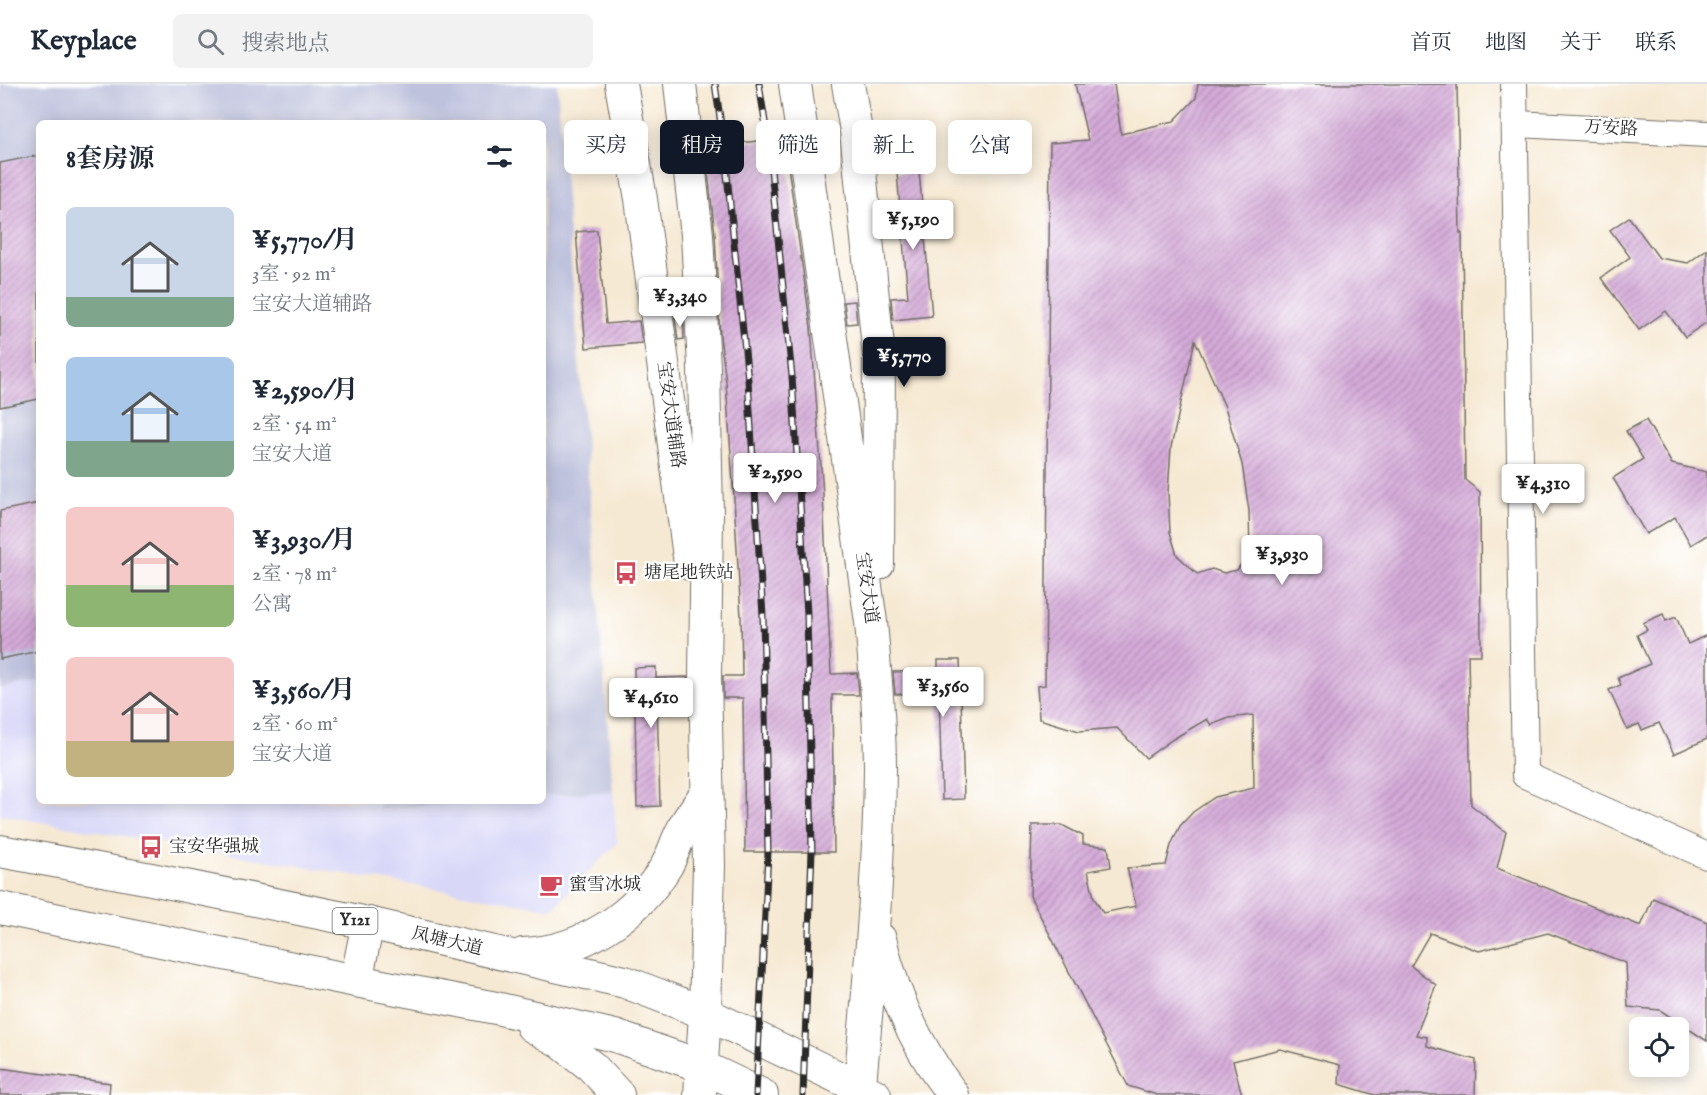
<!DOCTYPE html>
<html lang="zh">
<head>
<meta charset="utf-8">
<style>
	:root { --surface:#fff; --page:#f2f2f3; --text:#1f2937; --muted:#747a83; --line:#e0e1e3; --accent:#111827 }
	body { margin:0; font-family:"IM FELL English","Noto Serif SC",serif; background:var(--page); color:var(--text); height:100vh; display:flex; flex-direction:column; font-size:22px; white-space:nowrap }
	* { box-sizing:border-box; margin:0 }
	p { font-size:20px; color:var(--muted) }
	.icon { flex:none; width:33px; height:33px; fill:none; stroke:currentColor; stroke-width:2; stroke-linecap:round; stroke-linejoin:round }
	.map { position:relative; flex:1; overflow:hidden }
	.sheet { position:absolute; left:36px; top:36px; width:510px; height:684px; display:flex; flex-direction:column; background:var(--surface); border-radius:9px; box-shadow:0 3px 15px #0003 }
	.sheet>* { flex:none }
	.hud { position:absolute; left:564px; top:36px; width:570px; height:54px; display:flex; gap:12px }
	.controls { position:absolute; left:1629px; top:933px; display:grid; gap:12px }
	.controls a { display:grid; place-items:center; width:60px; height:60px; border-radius:9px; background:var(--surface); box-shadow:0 3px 15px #0003; font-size:30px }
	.price { position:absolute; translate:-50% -51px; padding:0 14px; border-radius:6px; background:#fff; color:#222; font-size:20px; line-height:39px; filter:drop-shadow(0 2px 3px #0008) }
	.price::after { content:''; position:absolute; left:50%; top:36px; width:18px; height:14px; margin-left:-9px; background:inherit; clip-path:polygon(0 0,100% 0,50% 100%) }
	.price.current { background:var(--accent); color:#fff }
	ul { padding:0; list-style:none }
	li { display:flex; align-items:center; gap:18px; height:150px; padding:0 30px }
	li span { display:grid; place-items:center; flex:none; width:168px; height:120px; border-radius:9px; color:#555 }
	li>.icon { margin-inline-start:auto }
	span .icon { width:72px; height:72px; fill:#fffc; stroke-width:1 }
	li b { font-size:26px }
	h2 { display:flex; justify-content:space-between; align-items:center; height:72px; padding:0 30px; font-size:26px }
	.pill { padding:0 21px; border-radius:9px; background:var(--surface); box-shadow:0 3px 15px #0003; font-size:21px; line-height:54px }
	.pill.current { background:var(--accent); color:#fff }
	header { display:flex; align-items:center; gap:36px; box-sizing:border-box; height:84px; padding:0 30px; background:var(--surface); border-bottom:2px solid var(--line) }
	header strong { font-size:28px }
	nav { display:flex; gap:33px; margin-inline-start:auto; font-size:21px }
	.search { width:420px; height:54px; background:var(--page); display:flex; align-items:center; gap:15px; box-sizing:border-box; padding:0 21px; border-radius:9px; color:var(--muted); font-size:22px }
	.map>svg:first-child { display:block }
	.built { fill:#d8d7f8 }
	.industrial { fill:#bfc2dd }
	.building { fill:url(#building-hatch); fill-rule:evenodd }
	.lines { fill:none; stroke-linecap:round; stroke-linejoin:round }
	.minor-casing { stroke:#726e66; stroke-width:28 }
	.major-casing { stroke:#726e66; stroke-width:34 }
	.minor { stroke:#fff; stroke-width:26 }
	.major { stroke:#fff; stroke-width:32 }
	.rail-casing { stroke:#2b2b2b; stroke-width:7 }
	.rail { stroke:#fff; stroke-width:4.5; stroke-dasharray:14; stroke-linecap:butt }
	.labels { text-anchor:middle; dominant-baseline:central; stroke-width:4.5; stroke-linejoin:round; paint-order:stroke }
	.shield { fill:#fff; stroke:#6b6b6b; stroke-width:1.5 }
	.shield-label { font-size:16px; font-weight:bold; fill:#2b2b2b }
	.street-label { font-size:18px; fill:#2b2b2b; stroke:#fff }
	.poi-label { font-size:18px; fill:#2b2b2b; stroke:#fff; text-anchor:start }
</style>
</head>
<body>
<header>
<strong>Keyplace</strong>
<div class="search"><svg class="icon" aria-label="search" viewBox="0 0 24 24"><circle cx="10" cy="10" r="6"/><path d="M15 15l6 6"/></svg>搜索地点</div>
<nav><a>首页</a><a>地图</a><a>关于</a><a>联系</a></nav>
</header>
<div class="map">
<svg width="1707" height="1011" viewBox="0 0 1707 1011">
	<defs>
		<pattern id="building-hatch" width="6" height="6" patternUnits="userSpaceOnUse" patternTransform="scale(1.5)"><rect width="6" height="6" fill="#d5abd9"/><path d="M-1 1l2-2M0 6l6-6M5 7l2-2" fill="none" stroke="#ad8bb0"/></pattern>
	</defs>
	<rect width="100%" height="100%" fill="#fff"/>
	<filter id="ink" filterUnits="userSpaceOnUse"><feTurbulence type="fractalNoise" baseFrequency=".0167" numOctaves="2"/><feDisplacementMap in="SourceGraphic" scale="12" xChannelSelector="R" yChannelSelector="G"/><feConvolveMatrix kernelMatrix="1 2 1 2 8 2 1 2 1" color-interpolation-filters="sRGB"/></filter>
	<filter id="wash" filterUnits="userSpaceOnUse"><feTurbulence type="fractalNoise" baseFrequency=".008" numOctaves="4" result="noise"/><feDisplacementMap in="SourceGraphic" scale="24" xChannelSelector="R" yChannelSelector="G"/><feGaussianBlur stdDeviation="1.35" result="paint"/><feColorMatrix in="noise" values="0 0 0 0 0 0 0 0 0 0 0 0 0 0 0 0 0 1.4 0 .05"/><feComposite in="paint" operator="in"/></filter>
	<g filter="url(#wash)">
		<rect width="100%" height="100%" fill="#f6e9d3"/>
		<!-- built -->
		<path class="built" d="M39 597V717H378L379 726 487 717H543V712L613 707 617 759 552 825 0 731V605Z"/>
		<!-- industrial -->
		<g class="industrial">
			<path d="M0 0H557L613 707 543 712V39H39V597L0 605Z"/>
			<path d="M378 717H487L379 726Z"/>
		</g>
		<g id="blocks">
			<!-- building -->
			<g class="building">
				<path d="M1075 0H1114L1121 50 1174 37 1196 14 1198 0H1457L1460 149H1462L1465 396 1480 408 1481 571H1468L1471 721 1506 748 1497 784 1641 842 1653 814 1707 838V957L1660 926 1628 923 1626 879 1548 849 1479 867 1430 849 1411 882 1436 901 1416 951 1427 953V962L1476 976 1475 1011H1375L1339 1000 1340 981 1280 965 1233 977 1242 1011H1157L1128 1002 1030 812 1032 741H1062L1083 752V760L1108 763 1111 783 1088 787 1094 814 1103 829 1136 822 1127 784 1166 781 1171 761 1180 742 1193 728 1215 713 1254 704 1253 631 1229 634 1211 641 1207 635 1173 655 1146 674 1117 644 1079 647 1039 635 1037 602 1045 601 1050 59 1088 56ZM1195 256 1225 323 1242 380 1249 427 1250 468 1237 486 1224 489 1212 485 1197 490 1177 471 1170 448 1168 408 1171 363Z"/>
				<path d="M784 54 811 244 823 410 831 590 857 589 859 611H832L834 768H745L743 614H723V592H742L741 533 734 415 726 298 720 252 715 150 705 63Z"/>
				<path d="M39 71V315L0 323V79Z"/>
				<path d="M919 87 932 232 893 236 891 214 908 213 897 89Z"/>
				<path d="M1629 133 1659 174 1688 179 1707 165V238L1685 253 1666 227 1639 246 1601 194 1630 173 1610 146Z"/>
				<path d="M597 146 606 240 639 237 642 259 586 264 576 148Z"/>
				<path d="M855 217 857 239 847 240 844 218Z"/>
				<path d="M683 233 684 255 678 256 675 234Z"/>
				<path d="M1646 336 1672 380 1707 388V451L1691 461 1675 433 1646 450 1613 394 1643 375 1626 347Z"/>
				<path d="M39 419V567L0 575V427Z"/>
				<path d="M1663 530 1666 537 1676 533 1688 560 1707 551V655L1674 670 1659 639 1642 646 1639 640 1627 645 1609 606 1621 601 1618 594 1650 580 1637 551 1647 546 1643 539Z"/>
				<path d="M938 576H960L964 715 942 716 939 609 895 610 893 588 938 587Z"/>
				<path d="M656 583V594L687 593 688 615 657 616 660 722 637 723 634 584Z"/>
				<path d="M0 984 110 999 109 1011H0Z"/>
			</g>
		</g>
	</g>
	<g filter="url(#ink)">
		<use href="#blocks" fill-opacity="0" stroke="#726e66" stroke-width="1.5"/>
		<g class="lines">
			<!-- minor casing -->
			<g class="minor-casing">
				<g id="minor">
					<path d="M1514 0 1525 691 1707 772"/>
					<path d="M1515 40 1707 50"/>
					<path d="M590 56 630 54"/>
				</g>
			</g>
			<!-- major casing -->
			<g class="major-casing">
				<g id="major">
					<path d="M621 0 641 115 690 480"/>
					<path d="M680 0 697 151 704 283 707 431 705 591 709 781 705 929 700 1011"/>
					<path d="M795 0 871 538C875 586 880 635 880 684 879 793 869 902 859 1011"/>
					<path d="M848 0 856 47 879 273 878 480"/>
					<path d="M0 767 151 795 368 839 625 898 705 929 875 1011"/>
					<path d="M0 824 356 897 496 924 615 952 701 982 762 1011"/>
					<path d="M880 855C893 911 918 965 953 1011"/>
					<path d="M523 870C584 867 636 832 667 781 673 770 676 758 682 747 688 733 699 721 707 708"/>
					<path d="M356 897 368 839"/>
					<path d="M532 942 559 957 592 983 618 1011"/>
				</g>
			</g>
			<!-- minor -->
			<use href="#minor" class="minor"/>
			<!-- major -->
			<use href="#major" class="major"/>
			<!-- rail casing -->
			<g class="rail-casing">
				<g id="rail">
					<path d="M715 0 724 61 748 296 763 532 768 768 756 1011"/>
					<path d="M759 0 768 56 792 292 807 530 812 767 803 1011"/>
				</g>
			</g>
			<!-- rail -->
			<use href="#rail" class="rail"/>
		</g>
	</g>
	<!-- icons -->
	<defs>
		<g id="bus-bare" transform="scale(1.8)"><path d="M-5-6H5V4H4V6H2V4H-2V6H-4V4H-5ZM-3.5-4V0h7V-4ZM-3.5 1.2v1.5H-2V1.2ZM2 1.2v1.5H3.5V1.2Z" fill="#d1495b" stroke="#fff" stroke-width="2.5" paint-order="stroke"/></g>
		<g id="cafe-bare" transform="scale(1.8)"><path d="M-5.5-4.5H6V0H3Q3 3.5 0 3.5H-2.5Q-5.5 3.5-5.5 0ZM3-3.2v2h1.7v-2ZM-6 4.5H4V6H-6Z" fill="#d1495b" stroke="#fff" stroke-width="2.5" paint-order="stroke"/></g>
	</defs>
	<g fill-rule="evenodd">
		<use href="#bus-bare" x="626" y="489"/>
		<use href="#bus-bare" x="151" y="763"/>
		<use href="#cafe-bare" x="551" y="801"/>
	</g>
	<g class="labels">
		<!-- shield labels -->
		<rect class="shield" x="332.5" y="824" width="45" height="26" rx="4.5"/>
		<g class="shield-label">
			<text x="355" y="837">Y121</text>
		</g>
		<!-- street labels -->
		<g class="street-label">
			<text transform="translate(1611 45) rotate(3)">万安路</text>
			<text transform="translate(670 331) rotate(82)">宝安大道辅路</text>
			<text transform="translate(866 504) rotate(82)">宝安大道</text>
			<text transform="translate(447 858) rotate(13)">凤塘大道</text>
		</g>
		<!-- poi labels -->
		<g class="poi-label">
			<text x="644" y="489">塘尾地铁站</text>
			<text x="169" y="763">宝安华强城</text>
			<text x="569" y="801">蜜雪冰城</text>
		</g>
	</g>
</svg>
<div class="controls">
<a><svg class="icon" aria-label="locate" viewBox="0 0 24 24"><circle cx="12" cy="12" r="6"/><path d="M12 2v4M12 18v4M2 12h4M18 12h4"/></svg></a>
</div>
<b class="price" style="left:913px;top:167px">¥5,190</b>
<b class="price" style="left:680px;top:244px">¥3,340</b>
<b class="price current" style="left:904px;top:304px">¥5,770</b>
<b class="price" style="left:775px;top:420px">¥2,590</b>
<b class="price" style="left:1543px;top:431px">¥4,310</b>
<b class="price" style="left:1282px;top:502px">¥3,930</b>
<b class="price" style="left:943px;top:634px">¥3,560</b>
<b class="price" style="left:651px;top:645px">¥4,610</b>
<div class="hud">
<a class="pill">买房</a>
<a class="pill current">租房</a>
<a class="pill">筛选</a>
<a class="pill">新上</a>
<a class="pill">公寓</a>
</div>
<section class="sheet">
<h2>8套房源<svg class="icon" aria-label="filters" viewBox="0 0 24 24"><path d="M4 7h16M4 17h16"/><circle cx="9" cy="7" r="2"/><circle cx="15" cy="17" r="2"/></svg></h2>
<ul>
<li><span style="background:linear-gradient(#c9d6e8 75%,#7fa58c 0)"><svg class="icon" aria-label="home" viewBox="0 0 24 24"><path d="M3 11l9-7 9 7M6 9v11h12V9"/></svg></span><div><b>¥5,770/月</b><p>3室 · 92 m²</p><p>宝安大道辅路</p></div></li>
<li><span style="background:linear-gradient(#a9c7e8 70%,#7fa58c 0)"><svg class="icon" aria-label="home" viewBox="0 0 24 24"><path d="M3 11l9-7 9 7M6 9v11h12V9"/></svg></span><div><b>¥2,590/月</b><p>2室 · 54 m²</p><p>宝安大道</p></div></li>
<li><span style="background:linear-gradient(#f6c9c9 65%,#8fb573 0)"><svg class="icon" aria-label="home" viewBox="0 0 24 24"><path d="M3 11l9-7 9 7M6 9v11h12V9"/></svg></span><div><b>¥3,930/月</b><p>2室 · 78 m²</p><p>公寓</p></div></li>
<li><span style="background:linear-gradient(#f6c9c9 70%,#c2b280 0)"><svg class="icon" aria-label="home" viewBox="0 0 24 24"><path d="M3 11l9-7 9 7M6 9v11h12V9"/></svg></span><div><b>¥3,560/月</b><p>2室 · 60 m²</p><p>宝安大道</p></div></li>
</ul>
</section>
</div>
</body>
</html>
